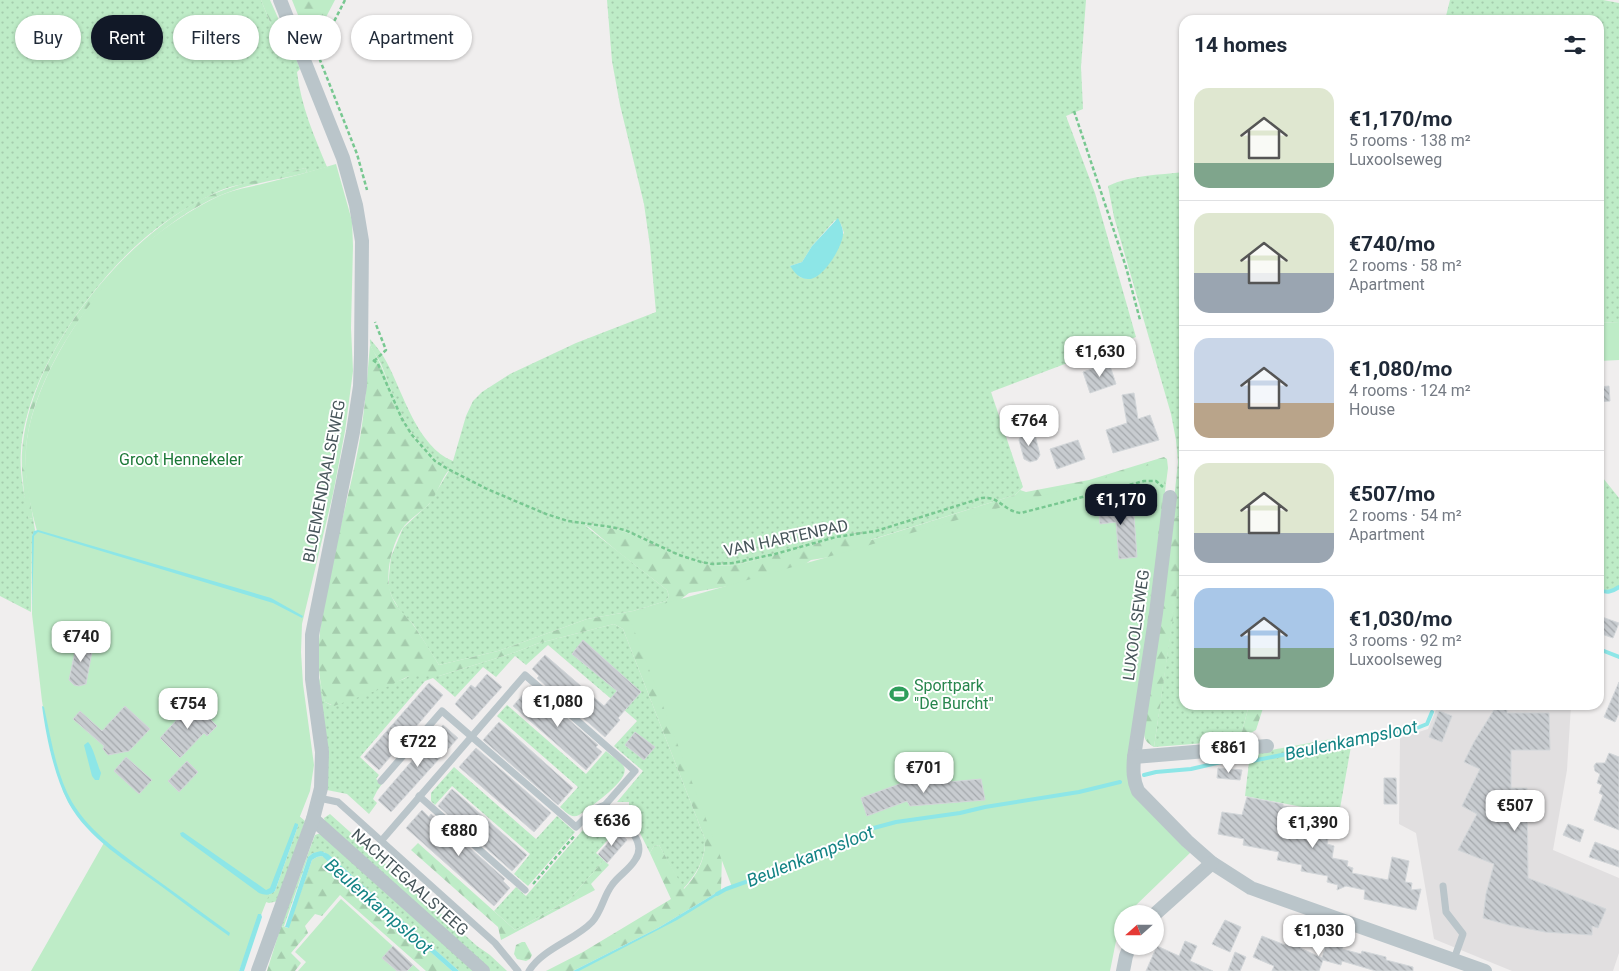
<!DOCTYPE html>
<html lang="en">
<head>
<meta charset="utf-8">
<style>
	:root { --surface:#fff; --page:#f2f2f3; --text:#1f2937; --muted:#747a83; --line:#e0e1e3; --accent:#111827 }
	body { margin:0; font-family:Roboto,sans-serif; background:var(--page); color:var(--text); height:100vh; display:flex; flex-direction:column; font-size:19px; white-space:nowrap }
	* { box-sizing:border-box; margin:0 }
	p { font-size:16px; color:var(--muted) }
	.icon { flex:none; width:28px; height:28px; fill:none; stroke:currentColor; stroke-width:2; stroke-linecap:round; stroke-linejoin:round }
	.map { position:relative; flex:1; overflow:hidden }
	.side { position:absolute; left:1179px; top:15px; width:425px; height:695px; display:flex; flex-direction:column; background:var(--surface); border-radius:15px; box-shadow:0 1px 4px #0004 }
	.side>* { flex:none }
	.banner { position:absolute; left:15px; top:15px; width:475px; height:45px; display:flex; gap:10px }
	.needle { width:32px; rotate:249deg }
	.buttons { position:absolute; left:1114px; top:905px; display:grid; gap:10px }
	.buttons a { display:grid; place-items:center; width:50px; height:50px; border-radius:50%; background:var(--surface); box-shadow:0 1px 4px #0004; font-size:25px }
	.price { position:absolute; translate:-50% -42px; padding:0 11px; border-radius:10px; background:#fff; color:#222; font-size:16px; line-height:32px; filter:drop-shadow(0 1px 2px #0008) }
	.price::after { content:''; position:absolute; left:50%; top:30px; width:15px; height:11px; margin-left:-8px; background:inherit; clip-path:polygon(0 0,100% 0,50% 100%) }
	.price.selected { background:var(--accent); color:#fff }
	ul { padding:0; list-style:none }
	li { display:flex; align-items:center; gap:15px; height:125px; padding:0 15px }
	li+li { border-top:1px solid var(--line) }
	li span { display:grid; place-items:center; flex:none; width:140px; height:100px; border-radius:15px; color:#555 }
	li>.icon { margin-inline-start:auto }
	span .icon { width:60px; height:60px; fill:#fffc; stroke-width:1 }
	li b { font-size:21px }
	h2 { display:flex; justify-content:space-between; align-items:center; height:60px; padding:0 15px; font-size:21px }
	.chip { padding:0 18px; border-radius:22px; background:var(--surface); box-shadow:0 1px 4px #0004; font-size:18px; line-height:45px }
	.chip.selected { background:var(--accent); color:#fff }
	.map>svg:first-child { display:block }
	.education { fill:#e1dfe0 }
	.grass { fill:url(#grass-dots); fill-rule:evenodd }
	.forest { fill:url(#forest-firs) }
	.green { fill:#beecc7 }
	.water { fill:#8de6e7 }
	.lines { fill:none; stroke-linecap:round; stroke-linejoin:round }
	.stream { stroke:#8de6e7; stroke-width:4 }
	.building { fill:url(#building-back-hatch); stroke:#d2d6d9 }
	.path { stroke:#78c891; stroke-width:2.5; stroke-dasharray:4 2.5; stroke-linecap:butt }
	.lane { stroke:#bac5ca; stroke-width:7 }
	.street { stroke:#bac5ca; stroke-width:14 }
	.labels { text-anchor:middle; dominant-baseline:central; stroke-width:4; stroke-linejoin:round; paint-order:stroke }
	.park-label { font-size:16px; fill:#1c7837; stroke:#fff }
	.street-label { font-size:16px; fill:#47555a; stroke:#fff }
	.leisure-label { font-size:16px; fill:#27864d; stroke:#fff; text-anchor:start }
	.water-label { font-size:18px; font-style:italic; fill:#138384; stroke:#fff }
</style>
</head>
<body>
<div class="map">
<svg width="1619" height="971" viewBox="0 0 1619 971">
	<defs>
		<pattern id="grass-dots" width="8" height="8" patternUnits="userSpaceOnUse" patternTransform="scale(1.25)"><rect width="8" height="8" fill="#beecc7"/><path d="M2 2h.1M6 6h.1" fill="none" stroke="#a5ccad" stroke-width="1.8" stroke-linecap="round"/></pattern>
		<pattern id="forest-firs" width="22" height="20" patternUnits="userSpaceOnUse" patternTransform="scale(1.25)"><rect width="22" height="20" fill="#beecc7"/><path d="M5 1l3.5 6h-7zM16 11l3.5 6h-7z" fill="#a5ccad"/></pattern>
		<pattern id="building-back-hatch" width="6" height="6" patternUnits="userSpaceOnUse" patternTransform="scale(1.25)"><rect width="6" height="6" fill="#c8ccd0"/><path d="M-1 5l2 2M0 0l6 6M5-1l2 2" fill="none" stroke="#a4a8ac"/></pattern>
	</defs>
	<rect width="100%" height="100%" fill="#f0eeee"/>
	<!-- education -->
	<path class="education" d="M1438 705H1571L1567 770 1553 850 1619 878V953L1613 971H1512L1434 939 1416 833 1399 824 1400 738 1428 729Z"/>
	<!-- grass -->
	<g class="grass">
		<path d="M0 0H261L279 44 288 56H295L300 69 297 72C301 106 314 136 327 167L305 173 307 171 305 168C289 172 273 177 257 181 244 184 229 186 217 192 189 205 161 223 138 244 85 292 26 378 21 451 19 474 25 497 29 519L33 518 35 530 32 536 31 612 0 596Z"/>
		<path d="M607 0H1086L1081 67 1083 109 1066 116 1095 193 1136 337 991 392 1023 487 1015 495 870 540 857 532 737 565 713 566 683 558 639 537 616 529 583 524 662 586 667 590 669 596 666 601 633 611 587 619 498 651 439 665 413 624 401 612 392 597 389 589V576L391 557 403 528 429 504 450 469C444 465 437 461 431 456 404 431 394 396 381 364 377 355 369 349 370 339 376 346 382 353 386 361 403 392 417 447 453 461L466 416 473 401 482 392 510 374 576 343 656 312 650 246 644 204 620 105 612 61ZM835 220 841 224 844 233 807 279 800 277 790 266 802 262 812 246Z"/>
		<path d="M1450 0H1603L1619 3V322L1599 323V20H1445Z"/>
		<path d="M1184 172V516L1172 519 1178 462 1176 440 1171 414 1114 217 1108 186C1131 175 1159 175 1184 172Z"/>
		<path d="M1599 473 1619 498V587L1609 593 1599 589Z"/>
		<path d="M1184 537V705H1249L1240 739 1193 744 1154 747Z"/>
		<path d="M614 624 623 629 705 839C706 859 696 875 683 889L659 845 654 846 650 853 639 831 617 810H629V802H617L643 771 614 746 637 721 548 645 526 665 515 656 496 677 483 667 455 697 433 678 425 681 360 757 379 775 376 779 382 784 377 791 373 799 377 803 369 814 347 794 327 790 318 673 325 702 331 705 404 679 409 676H439L513 653 539 643Z"/>
		<path d="M507 705 586 774 606 751C611 756 621 761 624 767 631 780 588 808 579 815 571 819 566 812 560 807L578 787 497 716Z"/>
		<path d="M1353 735 1339 814 1245 796 1250 754Z"/>
		<path d="M454 767 536 839 557 816 575 832 528 886 514 874 530 854 452 786 435 805 431 801V793Z"/>
		<path d="M330 814 477 946 490 955 507 971H490L326 825 324 818Z"/>
		<path d="M298 815 305 821 278 901 269 903 260 900 275 891 298 826 296 823Z"/>
		<path d="M598 815 607 816 617 825 611 832 613 834 596 853 604 860 568 901 515 930 494 911 516 887 526 896 594 817Z"/>
		<path d="M318 834H322L476 971H459L324 852 313 853 308 857 284 926 286 927 281 926 315 835Z"/>
	</g>
	<!-- forest -->
	<g class="forest">
		<path d="M261 0H270L295 56H288L279 44Z"/>
		<path d="M292 0H335L324 21 312 50Z"/>
		<path d="M305 168 307 171 305 173C278 180 247 184 221 195 135 231 41 347 27 439 23 466 29 492 33 518L29 519C25 508 24 493 23 482 10 378 110 250 197 202 230 184 269 178 305 168Z"/>
		<path d="M370 345C392 380 398 427 431 456 437 461 444 465 450 469 440 479 438 495 428 505 420 513 409 519 402 529 391 546 383 580 393 599 398 610 408 617 414 626 423 639 431 652 439 665L498 651 587 619 633 611 666 601 669 596 667 590 662 586 617 551 590 528 581 524 616 529 639 537 683 558 713 566 737 565 857 532H869L871 540 1015 495 1020 490 1026 492 1089 480 1164 457 1167 459 1168 468 1135 727 905 545 811 560 790 575 689 593 676 603 722 855 721 890 658 928 573 971H546L583 952 671 899 650 853 654 846 659 845 684 889C697 875 706 859 705 839L623 629 614 624 539 643 513 653 439 676H409L389 686 334 706 325 702C314 665 319 630 326 593 335 542 350 494 359 444 365 411 367 378 370 345Z"/>
		<path d="M1184 516C1184 534 1181 552 1180 570L1154 747C1144 741 1144 738 1144 727L1172 519Z"/>
		<path d="M1249 705H1264L1256 730 1240 739Z"/>
		<path d="M418 843 515 930 568 901 604 860 609 865 591 884 595 890 501 940 498 927 411 850Z"/>
		<path d="M322 856 327 859 452 971H426L340 895 322 916 315 914 305 926 308 933 291 953 301 963 295 971H267L281 926 288 928 312 860 317 857Z"/>
		<path d="M522 942H525L532 955 530 959 526 961 517 959 514 954 516 945Z"/>
	</g>
	<!-- green -->
	<g class="green">
		<path d="M336 164 352 221 353 246 351 328 353 371 345 431 333 494 302 624 301 652 303 684 314 765 310 791 239 971H31L105 841 84 822 70 805 63 791 50 746 42 701 32 614 33 536 37 531C30 506 24 478 26 452 29 384 92 289 143 246 166 226 192 209 219 196 234 189 251 187 266 183 290 177 313 171 336 164Z"/>
		<path d="M1619 322V360L1599 361V323Z"/>
		<path d="M1167 460 1129 775 1191 852 1133 908 1130 914H1122V929L1116 941 1110 971H576L678 918 719 893 732 887 628 614Z"/>
		<path d="M341 899 420 971H298L306 962 295 952Z"/>
	</g>
	<!-- water -->
	<g class="water">
		<path d="M838 218C840 223 843 227 843 233 844 245 822 281 808 279 799 279 794 272 790 266L802 262 812 246Z"/>
		<path d="M38 530 271 598 303 616 302 618 273 603 38 532 34 536 32 613V536L34 531Z"/>
		<path d="M42 706 44 707C51 738 56 774 72 802 91 834 124 855 153 877 179 896 204 914 230 933L229 936C206 920 184 903 161 886 128 862 88 839 68 802 54 775 46 736 42 706Z"/>
		<path d="M88 742C93 746 97 764 101 773L99 780H95L92 776 84 745Z"/>
		<path d="M295 823 298 824V826L275 891C270 896 265 895 259 893L181 836 180 833 183 832 266 890 270 888Z"/>
		<path d="M321 851 328 854 459 971H452L322 856 317 857 312 860 289 928 285 927 308 857 313 853Z"/>
		<path d="M721 890V893L677 920 579 971H573L658 928Z"/>
		<path d="M258 914H261L262 917 244 971H239Z"/>
	</g>
	<g class="lines">
		<!-- stream -->
		<g class="stream">
			<path d="M1599 590C1607 593 1612 592 1619 587"/>
			<path d="M1599 649 1619 657"/>
			<path d="M1144 775 1156 772 1191 769 1221 762 1252 761 1417 728 1427 724 1432 712"/>
			<path d="M717 894 726 889 809 859 870 829 896 822 960 813 985 807 1079 792 1120 782"/>
		</g>
	</g>
	<!-- building -->
	<g class="building">
		<path d="M1109 363 1116 384 1090 393 1083 372Z"/>
		<path d="M1609 386 1610 401 1599 402V387Z"/>
		<path d="M1134 393 1138 419 1150 415 1159 440 1113 453 1106 430 1127 423 1122 395Z"/>
		<path d="M1029 432 1035 435 1040 455 1037 460 1030 462 1024 459 1019 440 1022 434Z"/>
		<path d="M1078 440 1085 459 1057 469 1050 449Z"/>
		<path d="M1133 502 1137 557 1119 559 1116 522 1100 524 1098 505Z"/>
		<path d="M1602 617 1619 623 1613 638 1599 633V626Z"/>
		<path d="M84 640 88 641 93 646 86 684 79 686 74 685 69 680 77 642Z"/>
		<path d="M583 640 641 692 618 718 620 720 605 737 537 678 539 676 532 669 545 655 604 706 617 691 572 654Z"/>
		<path d="M487 674 502 687 472 720 455 704 471 685 475 688Z"/>
		<path d="M1619 682V713L1615 722 1604 717Z"/>
		<path d="M429 683 443 695 379 770 364 757Z"/>
		<path d="M530 686 598 745 596 747 602 752 586 770 513 706Z"/>
		<path d="M193 702 217 726 207 736 204 733 180 758 160 738Z"/>
		<path d="M1497 705 1507 708V713H1549L1550 750H1511V788H1527L1528 878 1606 909 1598 928 1592 926V935L1545 932 1509 925 1483 918 1486 894 1494 864 1458 850 1477 814 1462 806 1480 769 1464 762 1474 742Z"/>
		<path d="M125 706 150 729 129 751 108 755 103 749 104 746 73 719 80 711 102 731Z"/>
		<path d="M1439 711 1452 716 1442 742 1429 737Z"/>
		<path d="M499 722 573 788 558 805 483 740Z"/>
		<path d="M443 725 458 738 391 812 378 800Z"/>
		<path d="M635 732 655 747 644 760 625 745Z"/>
		<path d="M476 748 551 813 534 832 459 767Z"/>
		<path d="M1609 753 1619 757V830L1594 820 1603 795 1599 793 1602 785 1597 783 1600 774 1595 771 1594 766 1596 763H1605Z"/>
		<path d="M126 757 152 780 139 794 114 771Z"/>
		<path d="M187 761 198 772 179 792 168 781Z"/>
		<path d="M1218 768 1242 770 1240 780 1217 778Z"/>
		<path d="M924 775 927 784 981 779 985 800 910 806 907 801 867 816 861 798Z"/>
		<path d="M1384 778H1396L1397 804H1384Z"/>
		<path d="M452 789 527 855 512 871 438 806Z"/>
		<path d="M1247 797 1283 804V806L1333 816 1327 844 1334 846 1332 858 1348 861 1347 866 1353 868 1352 873 1388 880 1392 857 1409 861 1405 882 1412 883 1411 890 1421 889 1416 910 1364 899 1365 890 1346 886 1337 890 1338 885 1327 882 1328 876 1301 871 1302 865 1277 860 1279 852 1243 845 1244 839 1218 834 1222 812 1242 815Z"/>
		<path d="M422 810 429 817 431 814 505 879 503 881 510 888 494 906 406 828Z"/>
		<path d="M1568 824 1584 830 1580 842 1563 835Z"/>
		<path d="M618 832 627 840 607 863 598 854Z"/>
		<path d="M1595 842 1619 851V867L1589 857Z"/>
		<path d="M1225 920 1241 927 1230 952 1212 944Z"/>
		<path d="M1262 936 1285 945 1288 936 1302 940 1300 948 1322 958 1327 941 1343 945 1342 949 1361 954 1362 951 1386 957V960L1413 967V971H1376L1342 961 1341 965 1323 960 1319 971H1272L1274 966 1253 957Z"/>
		<path d="M1185 941 1197 946 1190 961 1213 971H1146L1157 946 1179 956Z"/>
		<path d="M393 946 413 965 407 971H397L382 958Z"/>
		<path d="M1235 952 1246 957 1240 971H1228Z"/>
	</g>
	<g class="lines">
		<!-- path -->
		<g class="path">
			<path d="M345 0 319 51 320 60 357 154 367 190"/>
			<path d="M1074 111 1126 267 1140 320"/>
			<path d="M373 360 378 364 402 419 412 435 435 461 448 469 487 489 546 514 568 521 611 527 625 530 679 555 701 562 712 564 733 563 775 554 836 537 876 531 982 498C1000 496 1003 511 1021 513L1144 481H1156L1163 487"/>
			<path d="M374 361 386 350 375 322"/>
			<path d="M533 884 575 835"/>
		</g>
		<!-- lane -->
		<g class="lane">
			<path d="M381 781 442 711 576 827 594 809 605 805"/>
			<path d="M419 796 525 890"/>
			<path d="M319 798 338 802 495 943 518 971"/>
			<path d="M382 840 525 675 635 771 605 805C618 818 650 840 635 860 629 870 618 876 612 885 603 897 602 911 592 922 575 940 542 949 529 971"/>
			<path d="M1443 886 1446 912 1463 934 1454 959"/>
		</g>
		<!-- street -->
		<g class="street">
			<path d="M1170 497 1156 613 1134 757C1133 770 1133 780 1138 791L1187 841 1212 863 1251 888 1485 971"/>
			<path d="M1134 757 1267 746"/>
			<path d="M313 819 483 971"/>
			<path d="M1155 914 1212 863"/>
			<path d="M258 971 313 819 321 788 322 752 312 679V635L353 432 360 386 361 355 362 241 356 205 343 158 280 0"/>
			<path d="M1123 971 1126 956 1130 946"/>
		</g>
	</g>
	<!-- icons -->
	<defs>
		<g id="stadium-bare" transform="scale(1.5)"><path d="M0-5a6.5 5 0 1 0 0 10a6.5 5 0 1 0 0-10ZM-3.5-1.8h7v3.6h-7Z" fill="#2e9e5b" stroke="#fff" stroke-width="2.5" paint-order="stroke"/></g>
	</defs>
	<g fill-rule="evenodd">
		<use href="#stadium-bare" x="899" y="694"/>
	</g>
	<g class="labels">
		<!-- park labels -->
		<g class="park-label">
			<text x="181" y="459">Groot Hennekeler</text>
		</g>
		<!-- street labels -->
		<g class="street-label">
			<text transform="translate(324 481) rotate(-79)">BLOEMENDAALSEWEG</text>
			<text transform="translate(786 538) rotate(-12)">VAN HARTENPAD</text>
			<text transform="translate(1136 625) rotate(-82)">LUXOOLSEWEG</text>
			<text transform="translate(410 882) rotate(42)">NACHTEGAALSTEEG</text>
		</g>
		<!-- leisure labels -->
		<g class="leisure-label">
			<text x="914" y="685">Sportpark<tspan x="914" dy="18">"De Burcht"</tspan></text>
		</g>
		<!-- water labels -->
		<g class="water-label">
			<text transform="translate(1351 740) rotate(-12)">Beulenkampsloot</text>
			<text transform="translate(810 856) rotate(-22)">Beulenkampsloot</text>
			<text transform="translate(379 906) rotate(41)">Beulenkampsloot</text>
		</g>
	</g>
</svg>
<div class="buttons">
<a><svg class="needle" viewBox="-14 -14 28 28"><path d="M0-13l5 13h-10z" fill="#e53935"/><path d="M0 13l5-13h-10z" fill="#747a83"/></svg></a>
</div>
<b class="price" style="left:1100px;top:378px">€1,630</b>
<b class="price" style="left:1029px;top:447px">€764</b>
<b class="price selected" style="left:1121px;top:526px">€1,170</b>
<b class="price" style="left:81px;top:663px">€740</b>
<b class="price" style="left:558px;top:728px">€1,080</b>
<b class="price" style="left:188px;top:730px">€754</b>
<b class="price" style="left:418px;top:768px">€722</b>
<b class="price" style="left:1229px;top:774px">€861</b>
<b class="price" style="left:924px;top:794px">€701</b>
<b class="price" style="left:1515px;top:832px">€507</b>
<b class="price" style="left:612px;top:847px">€636</b>
<b class="price" style="left:1313px;top:849px">€1,390</b>
<b class="price" style="left:459px;top:857px">€880</b>
<b class="price" style="left:1319px;top:957px">€1,030</b>
<div class="banner">
<a class="chip">Buy</a>
<a class="chip selected">Rent</a>
<a class="chip">Filters</a>
<a class="chip">New</a>
<a class="chip">Apartment</a>
</div>
<section class="side">
<h2>14 homes<svg class="icon" aria-label="filters" viewBox="0 0 24 24"><path d="M4 7h16M4 17h16"/><circle cx="9" cy="7" r="2"/><circle cx="15" cy="17" r="2"/></svg></h2>
<ul>
<li><span style="background:linear-gradient(#dfe7d0 75%,#7fa58c 0)"><svg class="icon" aria-label="home" viewBox="0 0 24 24"><path d="M3 11l9-7 9 7M6 9v11h12V9"/></svg></span><div><b>€1,170/mo</b><p>5 rooms · 138 m²</p><p>Luxoolseweg</p></div></li>
<li><span style="background:linear-gradient(#dfe7d0 60%,#9aa5b1 0)"><svg class="icon" aria-label="home" viewBox="0 0 24 24"><path d="M3 11l9-7 9 7M6 9v11h12V9"/></svg></span><div><b>€740/mo</b><p>2 rooms · 58 m²</p><p>Apartment</p></div></li>
<li><span style="background:linear-gradient(#c9d6e8 65%,#b9a48a 0)"><svg class="icon" aria-label="home" viewBox="0 0 24 24"><path d="M3 11l9-7 9 7M6 9v11h12V9"/></svg></span><div><b>€1,080/mo</b><p>4 rooms · 124 m²</p><p>House</p></div></li>
<li><span style="background:linear-gradient(#dfe7d0 70%,#9aa5b1 0)"><svg class="icon" aria-label="home" viewBox="0 0 24 24"><path d="M3 11l9-7 9 7M6 9v11h12V9"/></svg></span><div><b>€507/mo</b><p>2 rooms · 54 m²</p><p>Apartment</p></div></li>
<li><span style="background:linear-gradient(#a9c7e8 60%,#7fa58c 0)"><svg class="icon" aria-label="home" viewBox="0 0 24 24"><path d="M3 11l9-7 9 7M6 9v11h12V9"/></svg></span><div><b>€1,030/mo</b><p>3 rooms · 92 m²</p><p>Luxoolseweg</p></div></li>
</ul>
</section>
</div>
</body>
</html>
